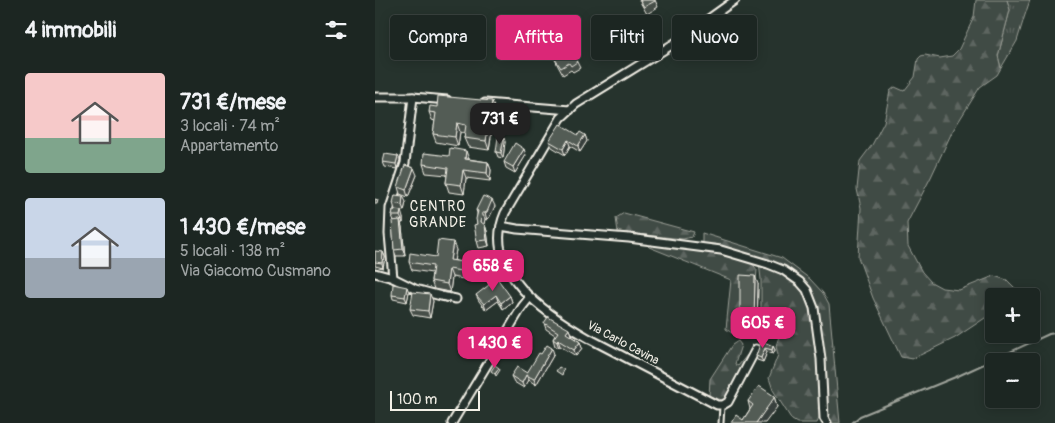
<!DOCTYPE html>
<html lang="it">
<head>
<meta charset="utf-8">
<style>
	:root { --surface:#1c2622; --page:#29322f; --text:#f1f3f6; --muted:#a0a5a5; --line:#3a4340; --accent:#db2777 }
	body { margin:0; font-family:Pangolin,sans-serif; background:var(--page); color:var(--text); height:100vh; display:flex; flex-direction:column; font-size:19px; white-space:nowrap }
	* { box-sizing:border-box; margin:0 }
	p { font-size:16px; color:var(--muted) }
	.icon { flex:none; width:28px; height:28px; fill:none; stroke:currentColor; stroke-width:2; stroke-linecap:round; stroke-linejoin:round }
	.map { position:relative; flex:1; overflow:hidden }
	.drawer { display:flex; flex-direction:column; background:var(--surface); width:375px }
	.drawer>* { flex:none }
	.guide { position:absolute; left:15px; top:15px; width:475px; height:45px; display:flex; gap:10px }
	.fabs { position:absolute; left:610px; top:288px; display:grid; gap:10px }
	.fabs a { display:grid; place-items:center; width:55px; height:55px; border-radius:5px; background:var(--surface); box-shadow:0 2px 12px #0003,0 0 0 1px var(--line); font-size:25px }
	.scale { position:absolute; left:15px; bottom:12px; width:90px; box-sizing:border-box; padding-left:5px; border:2px solid #f4f1e8; border-top:0; font-size:14px; line-height:18px; white-space:nowrap; color:#f4f1e8; -webkit-text-stroke:4px #26332d; paint-order:stroke }
	.price { position:absolute; translate:-50% -42px; padding:0 11px; border-radius:10px; background:var(--accent); color:#fff; font-size:16px; line-height:32px; filter:drop-shadow(0 1px 2px #0008) }
	.price::after { content:''; position:absolute; left:50%; top:30px; width:15px; height:11px; margin-left:-8px; background:inherit; clip-path:polygon(0 0,100% 0,50% 100%) }
	.price.current { background:#222; color:#fff }
	ul { padding:0; list-style:none }
	li { display:flex; align-items:center; gap:15px; height:125px; padding:0 25px }
	li span { display:grid; place-items:center; flex:none; width:140px; height:100px; border-radius:5px; color:#555 }
	li>.icon { margin-inline-start:auto }
	span .icon { width:60px; height:60px; fill:#fffc; stroke-width:1 }
	li b { font-size:21px }
	h2 { display:flex; justify-content:space-between; align-items:center; height:60px; padding:0 25px; font-size:21px }
	.pill { padding:0 18px; border-radius:5px; background:var(--surface); box-shadow:0 2px 12px #0003,0 0 0 1px var(--line); font-size:18px; line-height:45px }
	.pill.current { background:var(--accent); color:#fff }
	main { display:flex; flex:1; min-height:0 }
	.map>svg:first-child { display:block }
	.grass { fill:url(#grass-tufts); stroke:#9a9e96 }
	.forest { fill:url(#forest-firs); stroke:#9a9e96 }
	.lines { fill:none; stroke-linecap:round; stroke-linejoin:round }
	.stream { stroke:#9fa39b; stroke-width:2 }
	.service-casing { stroke:#f4f1e8; stroke-width:7 }
	.minor-casing { stroke:#f4f1e8; stroke-width:11 }
	.service { stroke:#26332d; stroke-width:3 }
	.minor { stroke:#26332d; stroke-width:7 }
	.wall { fill:#474f49; stroke:#f4f1e8 }
	.shaded-wall { fill:#39403c; stroke:#f4f1e8 }
	.building { fill:#525c55; stroke:#f4f1e8 }
	.labels { text-anchor:middle; dominant-baseline:central; stroke-width:4.5; stroke-linejoin:round; paint-order:stroke }
	.street-label { font-size:12px; fill:#f4f1e8; stroke:#26332d }
	.neighbourhood-label { font-size:14px; letter-spacing:1px; fill:#f4f1e8; stroke:#26332d }
</style>
</head>
<body>
<main>
<section class="drawer">
<h2>4 immobili<svg class="icon" aria-label="filters" viewBox="0 0 24 24"><path d="M4 7h16M4 17h16"/><circle cx="9" cy="7" r="2"/><circle cx="15" cy="17" r="2"/></svg></h2>
<ul>
<li><span style="background:linear-gradient(#f6c9c9 65%,#7fa58c 0)"><svg class="icon" aria-label="home" viewBox="0 0 24 24"><path d="M3 11l9-7 9 7M6 9v11h12V9"/></svg></span><div><b>731 €/mese</b><p>3 locali · 74 m²</p><p>Appartamento</p></div></li>
<li><span style="background:linear-gradient(#c9d6e8 60%,#9aa5b1 0)"><svg class="icon" aria-label="home" viewBox="0 0 24 24"><path d="M3 11l9-7 9 7M6 9v11h12V9"/></svg></span><div><b>1 430 €/mese</b><p>5 locali · 138 m²</p><p>Via Giacomo Cusmano</p></div></li>
</ul>
</section>
<div class="map">
<svg width="680" height="423" viewBox="0 0 680 423">
	<defs>
		<pattern id="grass-tufts" width="24" height="20" patternUnits="userSpaceOnUse" patternTransform="scale(1.25)"><rect width="24" height="20" fill="#414b45"/><path d="M3 7l-1-3M5 7V3M7 7l1-3M15 17l-1-3M17 17v-4M19 17l1-3" fill="none" stroke="#5d6560"/></pattern>
		<pattern id="forest-firs" width="22" height="20" patternUnits="userSpaceOnUse" patternTransform="scale(1.25)"><rect width="22" height="20" fill="#414b45"/><path d="M5 1l3.5 6h-7zM16 11l3.5 6h-7z" fill="#5d6560"/></pattern>
	</defs>
	<rect width="100%" height="100%" fill="#26332d"/>
	<filter id="ink" filterUnits="userSpaceOnUse"><feTurbulence type="fractalNoise" baseFrequency=".02" numOctaves="2"/><feDisplacementMap in="SourceGraphic" scale="10" xChannelSelector="R" yChannelSelector="G"/><feConvolveMatrix kernelMatrix="1 2 1 2 8 2 1 2 1" color-interpolation-filters="sRGB"/></filter>
	<g filter="url(#ink)">
		<!-- grass -->
		<path class="grass" d="M632 0H655L649 18 642 41 626 68 623 56 635 10Z"/>
		<!-- forest -->
		<g class="forest">
			<path d="M601 0H632L635 10 623 56 626 68 622 75 605 87 577 132 556 177 532 223 533 246 547 272 556 282 567 288 584 290 619 276 632 280 640 288 638 296H619V312L580 338 537 359 526 357 498 298 483 257 486 208 482 189 485 161 497 145 509 122 515 91 520 87 529 91 540 77 543 59 546 56 550 55 565 58 577 56 584 49 599 17Z"/>
			<path d="M249 213 319 232 317 237 308 239 243 232 241 218Z"/>
			<path d="M327 233 407 258 435 279 448 293 454 304 465 423H454L449 415 445 416 442 423H422L417 420 398 390 394 378 403 355 401 346 406 330 402 323 386 325V279L384 263 375 257 327 244Z"/>
			<path d="M271 244 336 251 377 263 382 270 381 282 367 285 364 335 357 333 351 329 356 280 274 247Z"/>
			<path d="M363 341 366 345 360 364 363 366 373 354V359L351 399 347 400 334 396 335 379 357 345Z"/>
		</g>
		<g class="lines">
			<!-- stream -->
			<path class="stream" d="M477 423 485 416 583 376 674 334 680 333"/>
			<!-- service casing -->
			<g class="service-casing">
				<path id="service" d="M346 423 347 406"/>
			</g>
			<!-- minor casing -->
			<g class="minor-casing">
				<g id="minor">
					<path d="M360 0 300 43 201 104 186 118 130 213C105 271 172 315 215 339L342 405H348L353 402 381 349"/>
					<path d="M0 97H38L72 100"/>
					<path d="M110 103 195 110"/>
					<path d="M126 226 142 229 254 238 346 250 393 264 408 270 425 282 432 290 439 308 446 359 449 418 452 423"/>
					<path d="M0 273 18 278 40 289 66 296 81 299"/>
					<path d="M18 278 14 234 15 208 30 163 38 97"/>
					<path d="M77 423 147 307 155 297"/>
				</g>
			</g>
			<!-- service -->
			<use href="#service" class="service"/>
			<!-- minor -->
			<use href="#minor" class="minor"/>
		</g>
		<!-- wall -->
		<g class="wall">
			<path d="M264 0H280L283 7 272 14Z"/>
			<path d="M192 56 202 62 205 68 198 72 196 70 188 75 183 66 180 59Z"/>
			<path d="M62 107 120 110 114 150 93 147 89 138 90 133 85 132 83 146 61 142 58 134 60 121 57 120 54 112Z"/>
			<path d="M203 135H210L212 141 205 152 195 146 190 155 177 147 174 141Z"/>
			<path d="M129 138 130 142 128 158 123 157 121 152Z"/>
			<path d="M151 155 140 173 131 168 129 162Z"/>
			<path d="M94 159 113 162 116 170 115 181 91 178 89 194 74 192 71 183 72 175 51 173 48 164Z"/>
			<path d="M25 160 22 169 10 167 8 162Z"/>
			<path d="M42 175 33 197 25 194 23 187Z"/>
			<path d="M31 202 29 211 20 210 18 203Z"/>
			<path d="M120 206 114 218 112 220 110 219 109 224 110 225 112 231 114 246 104 248 102 241V213L101 210Z"/>
			<path d="M18 210 28 218V223H26L27 227 30 256H21L19 250V221L17 216Z"/>
			<path d="M81 250 79 260 103 271 101 281 77 277 75 292 59 289 56 281 57 273 37 270 34 262 61 257Z"/>
			<path d="M8 252 10 257 8 268 0 266V253Z"/>
			<path d="M383 284 382 331H368L365 322Z"/>
			<path d="M34 292 32 302 18 299 17 295Z"/>
			<path d="M101 295 135 296 137 302 128 309 123 301 111 310 104 301Z"/>
			<path d="M58 301 55 318 38 315 35 309Z"/>
			<path d="M169 323 196 335 205 342 207 348 201 356 185 346 184 348 180 346 178 339 180 335 171 329Z"/>
			<path d="M399 328V330L398 335 393 333 392 331Z"/>
			<path d="M387 345 398 346 400 350 398 354 392 352 388 362 382 360 381 356Z"/>
			<path d="M166 354H179L161 385 154 380 149 388 139 382 136 376 152 373Z"/>
			<path d="M399 396 402 407 368 420 375 409 373 401Z"/>
		</g>
		<!-- shaded-wall -->
		<g class="shaded-wall">
			<path d="M117 101 120 110 114 150 111 141Z"/>
			<path d="M82 123 85 132 83 146 80 137Z"/>
			<path d="M210 135 212 141 205 152 203 146Z"/>
			<path d="M129 138 130 142 128 158 126 153Z"/>
			<path d="M193 140 195 146 190 155 188 149Z"/>
			<path d="M149 149 151 155 140 173 138 167Z"/>
			<path d="M91 151 94 159H90Z"/>
			<path d="M23 156 25 160 22 169 21 164Z"/>
			<path d="M113 162 116 170 115 181 112 173Z"/>
			<path d="M39 168 42 175 33 197 31 190Z"/>
			<path d="M88 170 91 178 89 194 86 185Z"/>
			<path d="M28 196 31 202 29 211 27 205Z"/>
			<path d="M117 200 120 206 114 218 112 220 110 213Z"/>
			<path d="M26 211 28 218V223L25 216Z"/>
			<path d="M107 213 110 219 108 229 106 222Z"/>
			<path d="M25 220 27 227 30 256 28 249Z"/>
			<path d="M110 225 112 231 114 246 112 240Z"/>
			<path d="M78 242 81 250 78 267 75 260Z"/>
			<path d="M8 252 10 257 8 268 7 263Z"/>
			<path d="M100 264 103 271 101 281 98 273Z"/>
			<path d="M74 269 77 277 75 292 72 284Z"/>
			<path d="M380 276 383 284 382 331 379 323Z"/>
			<path d="M32 287 34 292 32 302 30 297Z"/>
			<path d="M55 294 58 301 55 318 53 311Z"/>
			<path d="M121 295 123 301 111 310 109 304Z"/>
			<path d="M135 296 137 302 128 309 126 303Z"/>
			<path d="M194 329 196 335 193 339 191 333Z"/>
			<path d="M183 340 185 346 184 348 182 342Z"/>
			<path d="M205 342 207 348 201 356 199 350Z"/>
			<path d="M398 346 400 350 398 354 397 350Z"/>
			<path d="M177 348 179 354 161 385 159 379Z"/>
			<path d="M390 348 392 352 388 362 386 358Z"/>
			<path d="M124 368 125 370 121 376 120 374Z"/>
			<path d="M151 375 154 380 149 388 147 383Z"/>
			<path d="M399 396 402 407 390 423H381Z"/>
		</g>
		<!-- building -->
		<g class="building">
			<path d="M265 0H280V1L269 7Z"/>
			<path d="M190 53 192 56 197 53 202 62 196 66 194 63 186 68 180 59Z"/>
			<path d="M63 96 117 101 111 141 89 138 91 125 82 123 80 137 58 134 61 113 54 112 55 106 62 107Z"/>
			<path d="M185 124 203 135 205 132 210 135 203 146 193 140 188 149 174 141Z"/>
			<path d="M123 137 129 138 126 153 121 152Z"/>
			<path d="M140 143 149 149 138 167 129 162Z"/>
			<path d="M75 148 91 151 90 159 113 162 112 173 88 170 86 185 71 183 73 168 48 164 49 153 74 156Z"/>
			<path d="M10 154 23 156 21 164 8 162Z"/>
			<path d="M30 165 39 168 31 190 23 187Z"/>
			<path d="M20 195 28 196 27 205 18 203Z"/>
			<path d="M108 196 117 200 112 212 110 213H107L106 222 110 225 112 240 102 241 99 225 102 224 101 219 103 211 101 210Z"/>
			<path d="M0 199 3 200 2 204H0Z"/>
			<path d="M18 210 26 211 25 216H17Z"/>
			<path d="M25 220 28 249 19 250 17 221Z"/>
			<path d="M63 240 78 242 75 260 100 264 98 273 74 269 72 284 56 281 58 266 34 262 35 253 61 257Z"/>
			<path d="M0 251 8 252 7 263 0 262Z"/>
			<path d="M365 275 380 276 379 323 365 322Z"/>
			<path d="M122 278 135 296 126 303 121 295 109 304 101 295 114 285 113 284Z"/>
			<path d="M18 284 32 287 30 297 17 295Z"/>
			<path d="M38 292 55 294 53 311 35 309Z"/>
			<path d="M173 317 194 329 191 333 205 342 199 350 183 340 182 342 178 339 183 332 169 323Z"/>
			<path d="M393 326 399 328 397 332 392 331Z"/>
			<path d="M389 342 398 346 397 350 390 348 386 358 381 356 385 344 387 345Z"/>
			<path d="M172 345 177 348 159 379 151 375 147 383 136 376 142 367 152 373 164 353 166 354Z"/>
			<path d="M120 365 124 368 120 374 116 371Z"/>
			<path d="M184 367 189 370 187 375 181 371Z"/>
			<path d="M384 386 399 396V398L381 423H356L361 415 368 420 378 405 373 401Z"/>
		</g>
	</g>
	<g class="labels">
		<!-- street labels -->
		<g class="street-label">
			<text transform="translate(248 343) rotate(28)">Via Carlo Cavina</text>
		</g>
		<!-- neighbourhood labels -->
		<g class="neighbourhood-label">
			<text x="63" y="206">CENTRO<tspan x="63" dy="16">GRANDE</tspan></text>
		</g>
	</g>
</svg>
<div class="fabs">
<a>+</a>
<a>−</a>
</div>
<div class="scale">100 m</div>
<b class="price current" style="left:125px;top:145px">731 €</b>
<b class="price" style="left:118px;top:292px">658 €</b>
<b class="price" style="left:388px;top:349px">605 €</b>
<b class="price" style="left:120px;top:369px">1 430 €</b>
<div class="guide">
<a class="pill">Compra</a>
<a class="pill current">Affitta</a>
<a class="pill">Filtri</a>
<a class="pill">Nuovo</a>
</div>
</div>
</main>
</body>
</html>
